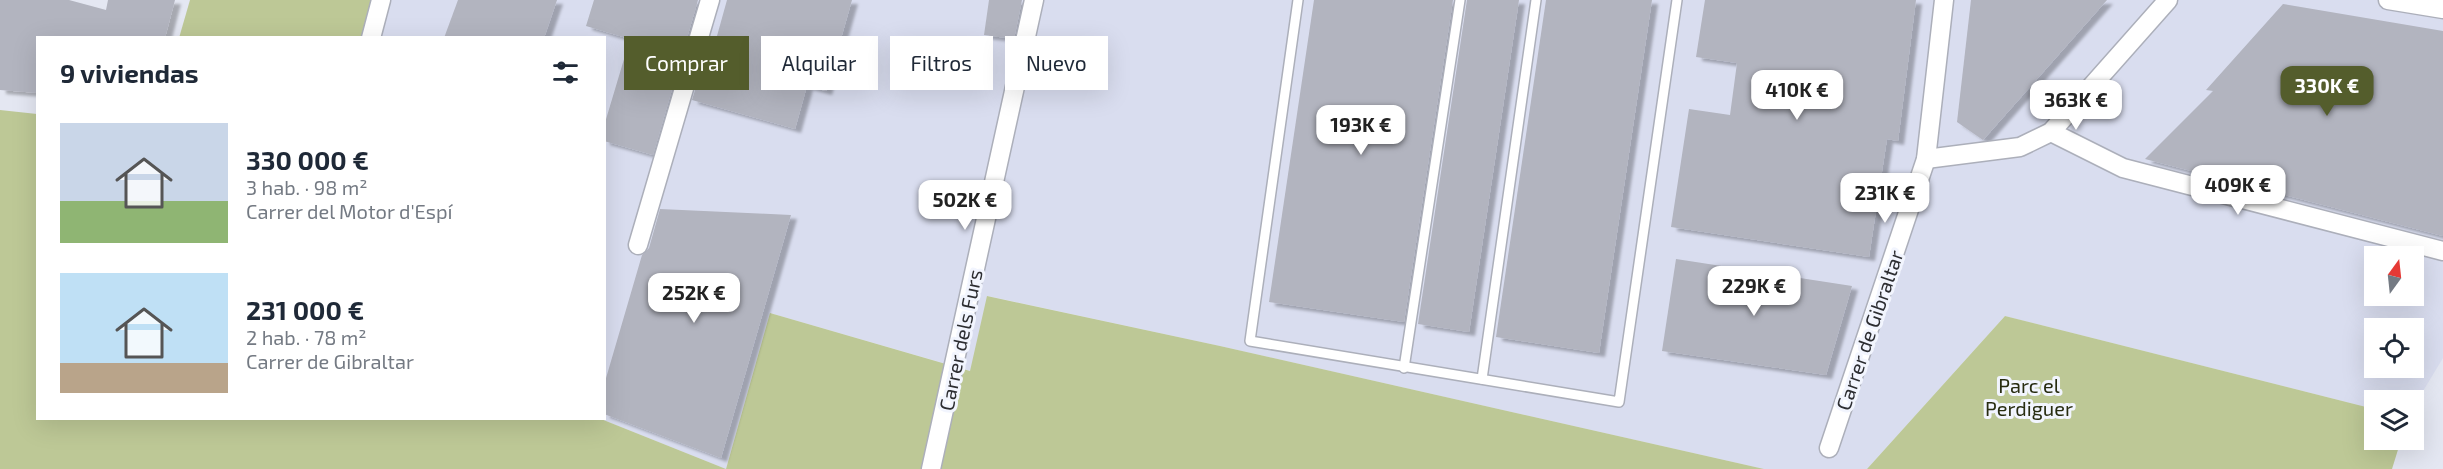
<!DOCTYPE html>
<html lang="es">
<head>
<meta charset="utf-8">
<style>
	:root { --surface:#fff; --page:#f6f6f7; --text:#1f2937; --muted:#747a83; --accent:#545d2c }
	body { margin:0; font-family:"Exo 2",sans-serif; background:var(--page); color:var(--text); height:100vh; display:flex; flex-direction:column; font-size:22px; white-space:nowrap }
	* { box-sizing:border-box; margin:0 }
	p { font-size:20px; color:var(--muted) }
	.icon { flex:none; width:33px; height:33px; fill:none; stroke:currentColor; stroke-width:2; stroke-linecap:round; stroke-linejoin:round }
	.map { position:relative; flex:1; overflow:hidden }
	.details { position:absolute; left:36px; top:36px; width:570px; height:384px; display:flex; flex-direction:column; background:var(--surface); border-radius:0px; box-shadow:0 6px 24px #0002 }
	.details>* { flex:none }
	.banner { position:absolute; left:624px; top:36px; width:570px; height:54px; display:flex; gap:12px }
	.needle { width:39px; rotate:15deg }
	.tools { position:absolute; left:2364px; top:246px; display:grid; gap:12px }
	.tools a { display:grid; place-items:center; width:60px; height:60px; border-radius:0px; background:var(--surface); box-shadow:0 6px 24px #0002; font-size:30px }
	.price { position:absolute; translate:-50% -51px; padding:0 14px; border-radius:12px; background:#fff; color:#222; font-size:20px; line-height:39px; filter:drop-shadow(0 2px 3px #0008) }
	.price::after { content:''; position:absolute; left:50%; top:36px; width:18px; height:14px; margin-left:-9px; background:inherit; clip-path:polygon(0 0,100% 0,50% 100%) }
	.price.current { background:var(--accent); color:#fff }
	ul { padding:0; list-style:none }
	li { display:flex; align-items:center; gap:18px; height:150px; padding:0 24px }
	li span { display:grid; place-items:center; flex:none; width:168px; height:120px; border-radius:0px; color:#555 }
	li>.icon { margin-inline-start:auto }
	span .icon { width:72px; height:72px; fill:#fffc; stroke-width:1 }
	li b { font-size:26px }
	h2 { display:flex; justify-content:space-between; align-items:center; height:72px; padding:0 24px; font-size:26px }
	.tag { padding:0 21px; border-radius:0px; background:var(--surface); box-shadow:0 6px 24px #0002; font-size:21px; line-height:54px }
	.tag.current { background:var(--accent); color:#fff }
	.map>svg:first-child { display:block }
	.built { fill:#d9ddef; fill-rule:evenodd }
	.green { fill:#bdc896 }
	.building { fill:#b2b4bf; filter:url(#shadow) }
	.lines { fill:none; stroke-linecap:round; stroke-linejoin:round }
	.lane-casing { stroke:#acafba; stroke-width:12 }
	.street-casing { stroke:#acafba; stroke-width:21 }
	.lane { stroke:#fff; stroke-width:9 }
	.street { stroke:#fff; stroke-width:18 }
	.labels { text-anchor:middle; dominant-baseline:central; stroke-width:6; stroke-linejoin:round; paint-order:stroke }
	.street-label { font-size:20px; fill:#2c2d31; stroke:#f2f5fe }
	.park-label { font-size:20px; fill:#272c10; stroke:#f2f5fe }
</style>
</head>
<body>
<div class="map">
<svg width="2443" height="469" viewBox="0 0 2443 469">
	<defs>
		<filter id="shadow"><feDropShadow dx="6" dy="4" stdDeviation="1.5" flood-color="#0004"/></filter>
	</defs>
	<rect width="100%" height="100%" fill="#e4e7f2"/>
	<!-- built -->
	<path class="built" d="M375 0H2443V358L2414 406V400H2374V409L2005 316 1867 469H1764L1220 346 988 296 971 371 770 313 726 469 601 419 604 418V38H364ZM2374 256H2414V296H2374ZM2374 328H2414V368H2374Z"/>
	<!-- green -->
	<g class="green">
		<path d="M190 0H375L364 37 179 38Z"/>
		<path d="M0 110 37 114 38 418 601 419 726 469 770 313 970 371 987 296 1220 346 1764 469H0Z"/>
		<path d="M2005 316 2374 409V440H2401L2392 469H1867Z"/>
	</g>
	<!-- building -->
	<g class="building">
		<path d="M0 0H69L106 10 108 0H175L165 38H38V93L0 90Z"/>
		<path d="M458 0H557L544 38H444Z"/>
		<path d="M594 0H698L653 155 604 141V126L630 39 586 26Z"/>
		<path d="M727 0H852L826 91 807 86 795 129 692 100 699 77 705 79Z"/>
		<path d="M989 0H1022L1014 39 984 35Z"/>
		<path d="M1314 0H1453L1404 322 1269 302Z"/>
		<path d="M1467 0H1519L1469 332 1418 324Z"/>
		<path d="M1546 0H1652L1599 353 1496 337Z"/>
		<path d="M1705 0H1916L1898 141 1887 139 1869 257 1671 227 1689 109 1730 115 1737 63 1696 57Z"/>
		<path d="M1971 0H2107L1983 140 1957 122Z"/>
		<path d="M2283 4 2443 31V236L2145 159 2213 91 2206 90Z"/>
		<path d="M660 209 791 215 721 458 604 414V385L642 255 649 248Z"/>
		<path d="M1676 259 1852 286 1826 375 1662 351Z"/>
	</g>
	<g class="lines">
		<!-- lane casing -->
		<g class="lane-casing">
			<g id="lane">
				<path d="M1298 0 1250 341 1619 402 1677 0"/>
				<path d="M1404 368 1460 0"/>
				<path d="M1482 379 1536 0"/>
			</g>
		</g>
		<!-- street casing -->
		<g class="street-casing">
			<g id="street">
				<path d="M2388 0 2443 9"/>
				<path d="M371 38 381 0"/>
				<path d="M2051 132 2123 168 2443 251"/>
				<path d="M1926 159 2020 147 2051 132 2168 0"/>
				<path d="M638 245 710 0"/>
				<path d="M1829 448 1926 159 1944 0"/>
				<path d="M931 469 1034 0"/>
			</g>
		</g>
		<!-- lane -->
		<use href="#lane" class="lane"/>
		<!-- street -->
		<use href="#street" class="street"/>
	</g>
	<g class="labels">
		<!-- street labels -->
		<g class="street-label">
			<text transform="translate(1869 330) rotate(-71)">Carrer de Gibraltar</text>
			<text transform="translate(960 340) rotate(-78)">Carrer dels Furs</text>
		</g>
		<!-- park labels -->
		<g class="park-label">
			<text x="2029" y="385">Parc el<tspan x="2029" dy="23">Perdiguer</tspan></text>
		</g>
	</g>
</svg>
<div class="tools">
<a><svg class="needle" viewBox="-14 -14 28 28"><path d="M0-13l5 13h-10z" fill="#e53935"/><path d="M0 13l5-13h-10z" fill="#747a83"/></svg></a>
<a><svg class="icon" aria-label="locate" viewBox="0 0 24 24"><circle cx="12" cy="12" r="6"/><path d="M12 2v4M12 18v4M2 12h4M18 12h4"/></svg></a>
<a><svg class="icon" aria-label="layers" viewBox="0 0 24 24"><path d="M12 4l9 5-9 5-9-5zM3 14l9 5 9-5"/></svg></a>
</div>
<b class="price current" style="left:2327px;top:117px">330K €</b>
<b class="price" style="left:1797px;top:121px">410K €</b>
<b class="price" style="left:2076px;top:131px">363K €</b>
<b class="price" style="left:1361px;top:156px">193K €</b>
<b class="price" style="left:2238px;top:216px">409K €</b>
<b class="price" style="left:1885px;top:224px">231K €</b>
<b class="price" style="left:965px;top:231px">502K €</b>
<b class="price" style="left:1754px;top:317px">229K €</b>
<b class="price" style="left:694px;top:324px">252K €</b>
<div class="banner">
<a class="tag current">Comprar</a>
<a class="tag">Alquilar</a>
<a class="tag">Filtros</a>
<a class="tag">Nuevo</a>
</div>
<section class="details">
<h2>9 viviendas<svg class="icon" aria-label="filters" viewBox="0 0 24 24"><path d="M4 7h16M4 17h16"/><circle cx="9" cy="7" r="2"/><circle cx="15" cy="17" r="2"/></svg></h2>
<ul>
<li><span style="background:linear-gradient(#c9d6e8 65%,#8fb573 0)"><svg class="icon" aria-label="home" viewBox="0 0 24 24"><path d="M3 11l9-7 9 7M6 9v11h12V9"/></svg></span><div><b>330 000 €</b><p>3 hab. · 98 m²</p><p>Carrer del Motor d'Espí</p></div></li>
<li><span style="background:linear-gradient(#bfe0f5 75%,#b9a48a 0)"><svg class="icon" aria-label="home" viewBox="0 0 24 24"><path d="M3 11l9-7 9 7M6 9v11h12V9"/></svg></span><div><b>231 000 €</b><p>2 hab. · 78 m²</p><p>Carrer de Gibraltar</p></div></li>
</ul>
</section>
</div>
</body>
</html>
